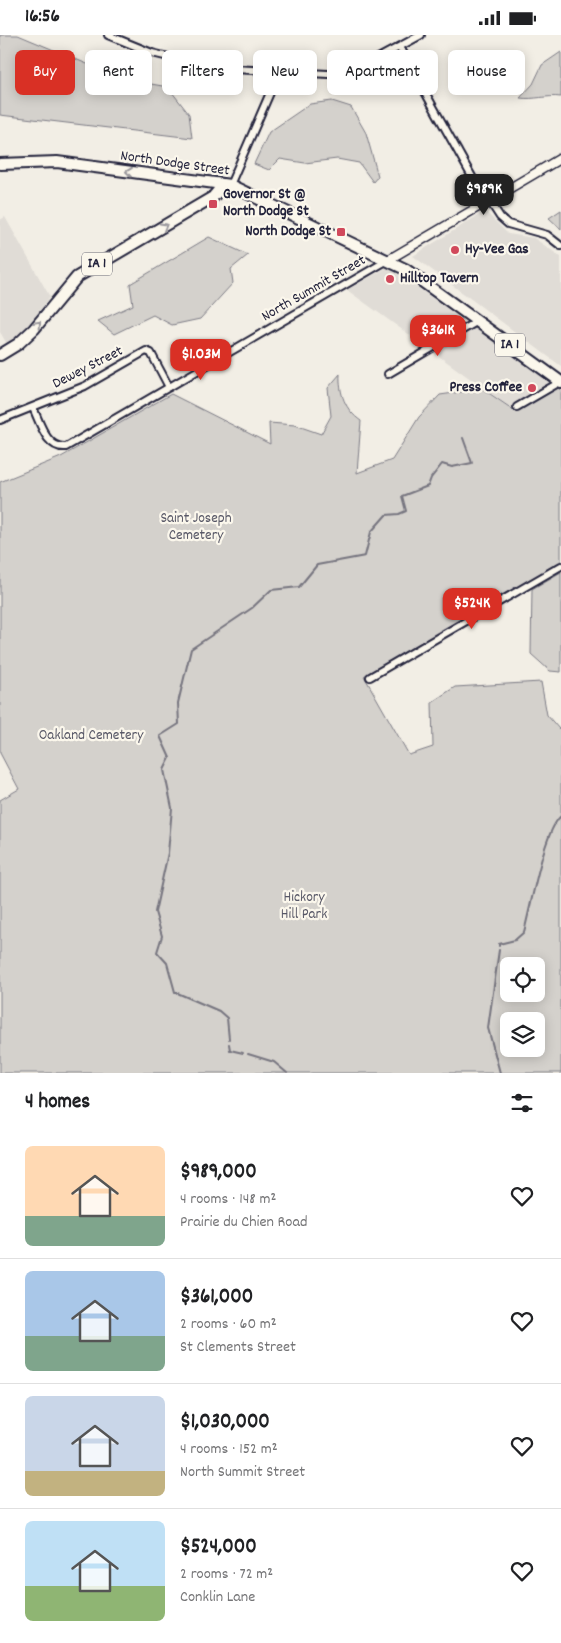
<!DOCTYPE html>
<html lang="en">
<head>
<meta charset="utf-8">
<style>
	:root { --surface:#fff; --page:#f2f2f2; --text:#202124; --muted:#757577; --line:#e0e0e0; --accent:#d93025 }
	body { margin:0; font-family:Dekko,sans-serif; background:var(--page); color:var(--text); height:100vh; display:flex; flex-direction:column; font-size:19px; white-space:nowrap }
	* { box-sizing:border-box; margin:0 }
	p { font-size:16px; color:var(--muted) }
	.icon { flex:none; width:28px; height:28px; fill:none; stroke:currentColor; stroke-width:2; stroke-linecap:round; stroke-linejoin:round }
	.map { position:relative; height:1038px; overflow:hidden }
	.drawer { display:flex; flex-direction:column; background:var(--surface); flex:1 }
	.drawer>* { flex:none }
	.banner { position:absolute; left:15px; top:15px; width:531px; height:45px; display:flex; gap:10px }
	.fabs { position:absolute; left:500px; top:922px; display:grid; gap:10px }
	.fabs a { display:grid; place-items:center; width:45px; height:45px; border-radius:8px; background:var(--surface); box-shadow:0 2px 12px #0003; font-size:25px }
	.price { position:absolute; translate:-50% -42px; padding:0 11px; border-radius:10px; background:var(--accent); color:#fff; font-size:16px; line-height:32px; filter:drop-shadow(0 1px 2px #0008) }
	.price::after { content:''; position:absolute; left:50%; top:30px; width:15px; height:11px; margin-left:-8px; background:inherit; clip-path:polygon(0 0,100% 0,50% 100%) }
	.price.current { background:#222; color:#fff }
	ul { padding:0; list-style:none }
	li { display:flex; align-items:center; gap:15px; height:125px; padding:0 25px }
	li+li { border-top:1px solid var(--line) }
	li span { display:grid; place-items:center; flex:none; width:140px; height:100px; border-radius:8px; color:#555 }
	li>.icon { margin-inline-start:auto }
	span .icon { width:60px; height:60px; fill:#fffc; stroke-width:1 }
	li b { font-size:21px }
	h2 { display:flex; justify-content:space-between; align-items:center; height:60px; padding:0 25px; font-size:21px }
	.pill { padding:0 18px; border-radius:8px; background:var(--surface); box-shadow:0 2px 12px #0003; font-size:18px; line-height:45px }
	.pill.current { background:var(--accent); color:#fff }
	.status { display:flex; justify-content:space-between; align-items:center; height:35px; padding:0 25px; background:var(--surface); direction:ltr }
	.status svg { height:14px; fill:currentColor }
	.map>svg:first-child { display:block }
	.built { fill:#e0dcd6 }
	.green { fill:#d4d1cc; stroke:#7b7a84; fill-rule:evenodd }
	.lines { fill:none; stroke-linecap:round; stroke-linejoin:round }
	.stream { stroke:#76747f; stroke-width:2 }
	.minor-casing { stroke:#22223b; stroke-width:10 }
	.tertiary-casing { stroke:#22223b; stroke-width:11 }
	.primary-casing { stroke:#22223b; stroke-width:14 }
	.minor { stroke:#fbf7ec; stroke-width:6 }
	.tertiary { stroke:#fbf7ec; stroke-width:8 }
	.primary { stroke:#fbf7ec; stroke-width:10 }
	.oneway { stroke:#99979c }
	.poi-dot { fill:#d1495b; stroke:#fbf7ec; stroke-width:2 }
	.labels { text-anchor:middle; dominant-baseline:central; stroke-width:4.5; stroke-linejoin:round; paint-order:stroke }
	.shield { fill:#fbf7ec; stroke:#636270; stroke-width:1 }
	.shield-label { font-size:14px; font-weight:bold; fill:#22223b }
	.street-label { font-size:15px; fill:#22223b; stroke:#fbf7ec }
	.poi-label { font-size:15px; font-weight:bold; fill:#22223b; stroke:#fbf7ec; text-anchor:start }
	.park-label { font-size:15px; fill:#575766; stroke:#fbf7ec }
</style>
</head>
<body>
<div class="status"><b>16:56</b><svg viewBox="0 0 49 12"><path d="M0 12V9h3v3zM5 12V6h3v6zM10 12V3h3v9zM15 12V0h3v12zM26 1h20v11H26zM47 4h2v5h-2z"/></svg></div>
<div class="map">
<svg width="561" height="1038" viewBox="0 0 561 1038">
	<rect width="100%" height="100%" fill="#f2eee5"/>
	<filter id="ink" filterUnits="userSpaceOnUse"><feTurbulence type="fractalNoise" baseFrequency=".02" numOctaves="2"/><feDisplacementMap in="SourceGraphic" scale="10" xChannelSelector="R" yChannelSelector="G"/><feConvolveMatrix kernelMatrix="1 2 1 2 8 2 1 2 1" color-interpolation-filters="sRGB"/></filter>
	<g filter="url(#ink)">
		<!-- built -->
		<g class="built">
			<path d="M485 176 508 199 534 203 561 222V331L413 221Z"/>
			<path d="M5 182 50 262 27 292 7 309 0 297V185Z"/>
			<path d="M388 232 554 349 511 373 347 255Z"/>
		</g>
		<!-- green -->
		<g class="green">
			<path d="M0 0H18L123 44 168 52 189 79 192 103 0 80Z"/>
			<path d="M561 17V62C547 60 534 65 520 63L533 49 542 30Z"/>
			<path d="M332 66 351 72 366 98 378 141 373 147 359 128 337 124 305 128 280 124 269 135 254 129 269 97 310 69Z"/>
			<path d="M561 175V194L549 183Z"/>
			<path d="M209 202 248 220 231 234 233 248 200 284 172 290 153 280 114 299 98 286 133 270 130 249Z"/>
			<path d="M340 339C339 358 345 375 361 386L357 438 392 425 419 382 440 360 468 356 474 348 515 376 556 352 561 355V527L364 641 409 720 433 712 432 667 455 652 541 647 547 680 559 694H561V1038H0V765L19 754 0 718V447L61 422 171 359 270 409 269 388 295 390 321 399 331 381 328 353ZM509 931H536V959H509ZM509 986H536V1014H509Z"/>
			<path d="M561 537V637L550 636 531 619 532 554Z"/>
		</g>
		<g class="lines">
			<!-- stream -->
			<g class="stream">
				<path d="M499 911V909L515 905 524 897C531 871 544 795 561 781"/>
				<path d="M499 915 488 993 500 1038"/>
				<path d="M229 1004 227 983 219 976 175 957 167 928 157 917 162 901 155 877 168 818 172 773 164 735 170 723 160 701 179 689 178 668 191 614 252 573 271 555 299 552 317 530 365 521 371 497 386 480 399 479 406 476 402 461 428 451 431 443 442 429 452 432 472 428 463 403"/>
				<path d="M229 1009 230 1015 243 1018"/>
				<path d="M248 1019 274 1027 287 1038"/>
			</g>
			<!-- minor casing -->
			<g class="minor-casing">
				<g id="minor">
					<path d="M108 0 152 18 215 33 347 40 421 0"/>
					<path d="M400 12 486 167"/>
					<path d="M230 150 279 37"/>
					<path d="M489 165 500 182 508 189 547 200 561 211"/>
					<path d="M388 339 478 286"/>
					<path d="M517 372 560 347"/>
					<path d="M33 373C40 387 46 414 66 412L388 225"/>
					<path d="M0 385 85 351 146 316 151 318 169 352"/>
					<path d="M370 642 561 531"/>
				</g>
			</g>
			<!-- tertiary casing -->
			<g class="tertiary-casing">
				<path id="tertiary" d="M388 225 561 123"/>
			</g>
			<!-- primary casing -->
			<g class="primary-casing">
				<g id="primary">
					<path d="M0 129 57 127 230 150 405 234 561 347"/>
					<path d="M0 320 18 309 34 294 77 242 213 162 218 156 230 150"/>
				</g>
			</g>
			<!-- minor -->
			<use href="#minor" class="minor"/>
			<!-- tertiary -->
			<use href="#tertiary" class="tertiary"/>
			<!-- primary -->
			<use href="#primary" class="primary"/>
		</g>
		<!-- one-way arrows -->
		<defs><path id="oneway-chevron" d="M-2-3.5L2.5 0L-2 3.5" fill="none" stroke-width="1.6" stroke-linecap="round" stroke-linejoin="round" transform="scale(1.25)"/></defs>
		<g class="oneway">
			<use href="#oneway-chevron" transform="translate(129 137) rotate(-173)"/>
			<use href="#oneway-chevron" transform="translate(164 191) rotate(-30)"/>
			<use href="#oneway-chevron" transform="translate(38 289) rotate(-49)"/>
		</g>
	</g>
	<!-- markers -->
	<g class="poi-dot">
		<rect x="208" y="164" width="10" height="10" rx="2.5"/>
		<rect x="336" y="192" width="10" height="10" rx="2.5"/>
		<circle cx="455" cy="215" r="5"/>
		<circle cx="390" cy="244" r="5"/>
		<circle cx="532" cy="353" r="5"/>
	</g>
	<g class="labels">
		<!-- shield labels -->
		<g class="shield">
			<rect x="82" y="217.5" width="30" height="23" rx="4"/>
			<rect x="495" y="298.5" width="30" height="23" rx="4"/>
		</g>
		<g class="shield-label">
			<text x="97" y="229">IA 1</text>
			<text x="510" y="310">IA 1</text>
		</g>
		<!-- street labels -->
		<g class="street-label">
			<text transform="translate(175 129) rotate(8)">North Dodge Street</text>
			<text transform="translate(314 254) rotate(-30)">North Summit Street</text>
			<text transform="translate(88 333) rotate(-27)">Dewey Street</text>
		</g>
		<!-- poi labels -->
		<g class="poi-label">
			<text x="223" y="160">Governor St @<tspan x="223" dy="17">North Dodge St</tspan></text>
			<text x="331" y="197" text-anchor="end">North Dodge St</text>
			<text x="465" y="215">Hy-Vee Gas</text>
			<text x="400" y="244">Hilltop Tavern</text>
			<text x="522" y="353" text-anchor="end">Press Coffee</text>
		</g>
		<!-- park labels -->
		<g class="park-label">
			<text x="196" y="484">Saint Joseph<tspan x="196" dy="17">Cemetery</tspan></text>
			<text x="91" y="701">Oakland Cemetery</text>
			<text x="304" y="863">Hickory<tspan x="304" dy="17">Hill Park</tspan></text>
		</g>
	</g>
</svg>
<div class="fabs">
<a><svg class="icon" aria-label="locate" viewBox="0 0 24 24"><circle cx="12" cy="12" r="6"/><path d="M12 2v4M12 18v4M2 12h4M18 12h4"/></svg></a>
<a><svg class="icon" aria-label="layers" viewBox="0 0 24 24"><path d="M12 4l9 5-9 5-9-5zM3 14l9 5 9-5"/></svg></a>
</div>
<b class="price current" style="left:484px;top:181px">$989K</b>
<b class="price" style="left:438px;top:322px">$361K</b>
<b class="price" style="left:201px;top:346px">$1.03M</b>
<b class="price" style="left:472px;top:595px">$524K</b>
<div class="banner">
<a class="pill current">Buy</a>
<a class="pill">Rent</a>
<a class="pill">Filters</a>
<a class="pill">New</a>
<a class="pill">Apartment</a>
<a class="pill">House</a>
</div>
</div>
<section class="drawer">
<h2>4 homes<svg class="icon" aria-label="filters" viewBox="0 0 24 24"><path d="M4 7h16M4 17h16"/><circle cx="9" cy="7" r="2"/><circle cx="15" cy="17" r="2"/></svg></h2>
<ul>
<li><span style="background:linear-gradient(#ffd9b3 70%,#7fa58c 0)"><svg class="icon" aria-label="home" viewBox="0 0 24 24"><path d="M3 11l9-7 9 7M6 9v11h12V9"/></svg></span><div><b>$989,000</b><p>4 rooms · 148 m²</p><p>Prairie du Chien Road</p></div><svg class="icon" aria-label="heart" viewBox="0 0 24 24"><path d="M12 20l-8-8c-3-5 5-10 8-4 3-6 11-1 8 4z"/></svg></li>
<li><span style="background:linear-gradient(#a9c7e8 65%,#7fa58c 0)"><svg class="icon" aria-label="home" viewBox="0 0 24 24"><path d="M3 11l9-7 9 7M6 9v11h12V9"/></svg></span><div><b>$361,000</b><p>2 rooms · 60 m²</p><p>St Clements Street</p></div><svg class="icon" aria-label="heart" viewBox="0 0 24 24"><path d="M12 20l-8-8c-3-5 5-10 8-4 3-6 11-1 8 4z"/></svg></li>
<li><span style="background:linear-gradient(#c9d6e8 75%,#c2b280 0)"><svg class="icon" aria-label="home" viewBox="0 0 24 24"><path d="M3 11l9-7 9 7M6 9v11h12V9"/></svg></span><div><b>$1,030,000</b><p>4 rooms · 152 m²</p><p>North Summit Street</p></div><svg class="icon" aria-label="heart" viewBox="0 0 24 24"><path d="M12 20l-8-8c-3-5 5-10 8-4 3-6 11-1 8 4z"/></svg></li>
<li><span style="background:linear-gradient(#bfe0f5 65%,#8fb573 0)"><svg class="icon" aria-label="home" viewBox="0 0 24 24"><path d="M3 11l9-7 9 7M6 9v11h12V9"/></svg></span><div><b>$524,000</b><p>2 rooms · 72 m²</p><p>Conklin Lane</p></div><svg class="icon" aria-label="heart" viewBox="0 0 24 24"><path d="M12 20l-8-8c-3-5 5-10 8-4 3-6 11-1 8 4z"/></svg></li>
</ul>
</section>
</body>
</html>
